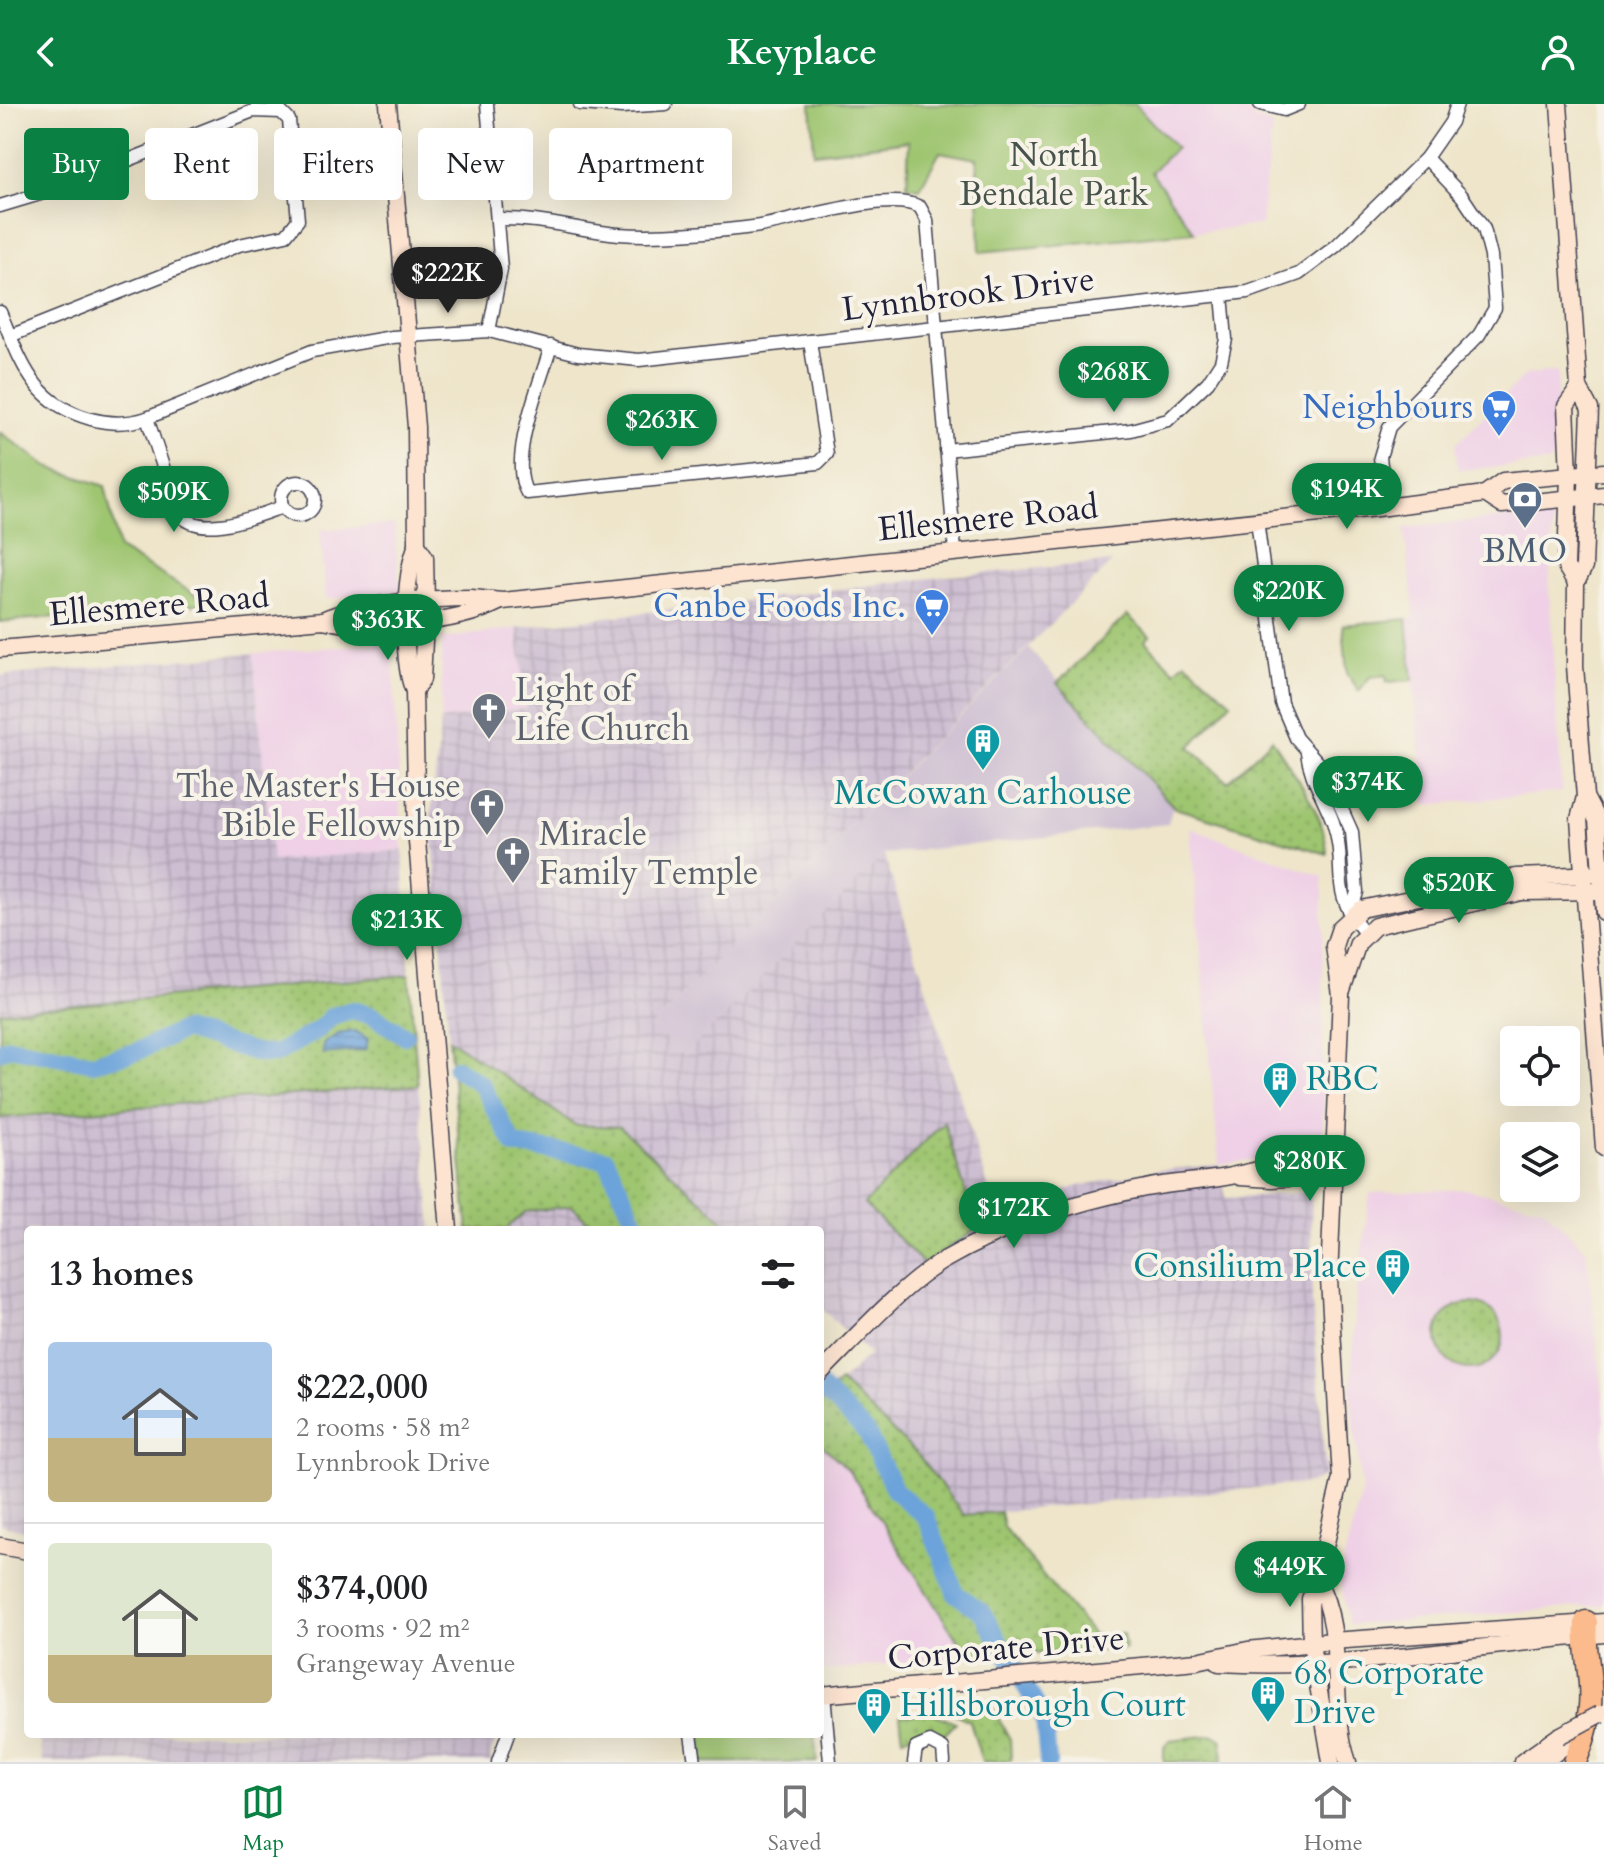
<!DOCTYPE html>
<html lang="en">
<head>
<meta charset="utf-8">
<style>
	:root { --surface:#fff; --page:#f6f6f6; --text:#202124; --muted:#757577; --line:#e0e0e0; --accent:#0b8043 }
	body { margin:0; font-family:Cardo,serif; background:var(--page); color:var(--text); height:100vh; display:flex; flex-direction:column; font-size:30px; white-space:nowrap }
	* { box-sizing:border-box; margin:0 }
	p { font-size:26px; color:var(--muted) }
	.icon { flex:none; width:44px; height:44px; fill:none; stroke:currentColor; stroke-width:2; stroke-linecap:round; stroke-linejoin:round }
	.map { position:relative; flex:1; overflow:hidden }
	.panel { position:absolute; left:24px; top:1122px; width:800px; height:512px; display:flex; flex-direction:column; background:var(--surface); border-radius:8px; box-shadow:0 8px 32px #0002 }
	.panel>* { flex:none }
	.banner { position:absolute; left:24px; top:24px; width:800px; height:72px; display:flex; gap:16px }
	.fabs { position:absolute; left:1500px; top:922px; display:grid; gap:16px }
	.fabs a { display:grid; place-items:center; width:80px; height:80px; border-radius:8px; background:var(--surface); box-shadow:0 8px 32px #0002; font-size:40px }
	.price { position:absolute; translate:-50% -68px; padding:0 18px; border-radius:28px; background:var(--accent); color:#fff; font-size:26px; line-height:52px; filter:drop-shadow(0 2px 4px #0008) }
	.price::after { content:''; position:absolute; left:50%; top:48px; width:24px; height:18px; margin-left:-12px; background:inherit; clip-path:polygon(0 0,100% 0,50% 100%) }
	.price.active { background:#222; color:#fff }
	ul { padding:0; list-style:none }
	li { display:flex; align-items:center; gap:24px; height:200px; padding:0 24px }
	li+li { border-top:2px solid var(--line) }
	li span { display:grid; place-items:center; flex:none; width:224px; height:160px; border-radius:8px; color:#555 }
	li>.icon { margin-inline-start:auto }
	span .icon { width:96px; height:96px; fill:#fffc; stroke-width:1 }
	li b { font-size:34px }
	h2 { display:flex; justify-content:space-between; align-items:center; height:96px; padding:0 24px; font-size:34px }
	.chip { padding:0 28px; border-radius:8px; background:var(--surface); box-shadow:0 8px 32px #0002; font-size:28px; line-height:72px }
	.chip.active { background:var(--accent); color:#fff }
	header { display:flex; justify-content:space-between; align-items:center; height:104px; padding:0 24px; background:var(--accent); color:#fff; font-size:36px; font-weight:600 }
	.tab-bar { display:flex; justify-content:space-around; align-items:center; height:112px; border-top:2px solid var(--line); background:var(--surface); font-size:22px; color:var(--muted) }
	.tab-bar a { display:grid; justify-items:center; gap:4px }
	.tab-bar .active { color:var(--accent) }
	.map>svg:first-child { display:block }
	.built { fill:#efd0e6 }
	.industrial { fill:url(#industrial-grid) }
	.railway { fill:#cdbed2 }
	.grass { fill:url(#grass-dots); stroke:#607456; stroke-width:2 }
	.park { fill:#9ec570; stroke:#607456; stroke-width:2 }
	.water { fill:url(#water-rules); stroke:#47628a; stroke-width:2 }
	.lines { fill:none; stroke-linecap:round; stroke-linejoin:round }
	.river { stroke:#6ca3da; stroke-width:18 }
	.street-casing { stroke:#413f50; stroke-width:15 }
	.secondary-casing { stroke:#413f50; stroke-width:19 }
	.highway-casing { stroke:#413f50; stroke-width:25 }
	.street { stroke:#fff; stroke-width:12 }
	.secondary { stroke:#fde4d1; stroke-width:16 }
	.highway { stroke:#fbbb8c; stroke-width:22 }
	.secondary-bridge-casing { stroke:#413f50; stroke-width:19; stroke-linecap:butt }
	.secondary-bridge { stroke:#fde4d1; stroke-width:16 }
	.labels { text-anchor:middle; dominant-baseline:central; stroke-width:8; stroke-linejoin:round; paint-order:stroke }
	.park-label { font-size:34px; fill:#47534b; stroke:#f7f3e8 }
	.street-label { font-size:34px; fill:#22223b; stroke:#f7f3e8 }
	.shop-label { font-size:34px; fill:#366cbe; stroke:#f7f3e8; text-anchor:end }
	.service-label { font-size:34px; fill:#4e5e75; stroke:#f7f3e8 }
	.worship-label { font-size:34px; fill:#5b616d; stroke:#f7f3e8; text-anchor:start }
	.culture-label { font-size:34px; fill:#0d838f; stroke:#f7f3e8; text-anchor:start }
</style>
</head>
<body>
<header><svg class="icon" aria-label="back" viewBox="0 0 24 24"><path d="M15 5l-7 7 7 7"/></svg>Keyplace<svg class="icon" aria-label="person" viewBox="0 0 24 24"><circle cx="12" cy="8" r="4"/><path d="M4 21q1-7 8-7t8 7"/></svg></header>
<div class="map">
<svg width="1604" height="1658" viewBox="0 0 1604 1658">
	<defs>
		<pattern id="industrial-grid" width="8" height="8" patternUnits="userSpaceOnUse" patternTransform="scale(2)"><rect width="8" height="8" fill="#cdbed2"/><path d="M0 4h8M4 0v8" fill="none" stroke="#b0a3b5"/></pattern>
		<pattern id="grass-dots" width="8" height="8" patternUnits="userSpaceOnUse" patternTransform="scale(2)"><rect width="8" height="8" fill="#9ec570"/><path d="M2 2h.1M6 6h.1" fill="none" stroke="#88a962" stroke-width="1.8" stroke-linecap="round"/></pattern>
		<pattern id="water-rules" width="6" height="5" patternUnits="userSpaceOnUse" patternTransform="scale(2)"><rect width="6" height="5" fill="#6ca3da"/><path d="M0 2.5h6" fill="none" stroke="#5884b2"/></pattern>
	</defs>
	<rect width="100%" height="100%" fill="#f7f3e8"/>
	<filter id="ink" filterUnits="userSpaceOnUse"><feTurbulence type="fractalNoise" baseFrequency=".0125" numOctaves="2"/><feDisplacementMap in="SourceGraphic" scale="16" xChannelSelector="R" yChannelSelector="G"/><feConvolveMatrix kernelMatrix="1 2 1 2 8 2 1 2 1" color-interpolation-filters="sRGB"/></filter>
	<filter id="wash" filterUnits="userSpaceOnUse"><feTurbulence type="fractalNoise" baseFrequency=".006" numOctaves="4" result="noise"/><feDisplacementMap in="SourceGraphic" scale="32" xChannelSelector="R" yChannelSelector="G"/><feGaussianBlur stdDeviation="1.8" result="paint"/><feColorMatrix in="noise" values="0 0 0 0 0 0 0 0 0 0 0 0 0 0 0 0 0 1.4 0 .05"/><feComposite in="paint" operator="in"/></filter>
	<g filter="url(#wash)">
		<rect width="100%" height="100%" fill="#eee5ca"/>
		<!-- built -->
		<g class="built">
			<path d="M1135 0H1242L1254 14 1272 21 1261 121 1194 128 1150 68 1176 44Z"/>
			<path d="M1558 267 1555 352 1548 359 1458 366 1455 341 1526 270Z"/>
			<path d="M1550 409 1553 411 1549 488 1562 688 1425 701 1408 515 1415 514 1404 424Z"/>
			<path d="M394 420 400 489 326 495 320 426Z"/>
			<path d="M517 524 527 604 441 616 442 535Z"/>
			<path d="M392 539 403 746 272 757 253 549Z"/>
			<path d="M1190 724 1323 773V1044L1219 1061Z"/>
			<path d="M1464 1085 1544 1104 1586 1146 1604 1297V1501L1349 1521 1339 1474 1362 1386 1351 1290 1356 1190 1370 1089Z"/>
			<path d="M820 1339 848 1365 968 1553 820 1567Z"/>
		</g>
		<!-- industrial -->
		<g class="industrial">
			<path d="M1112 458 652 922 683 952 884 750 998 1114 1075 1083 1157 1066 1219 1061 1226 1094 1311 1088 1312 1199 1326 1371 1310 1379 964 1411 916 1349 840 1278 870 1250 820 1203V1126H734L620 1024 575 1021 449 935 431 711 441 616 527 604 517 524 948 472Z"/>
			<path d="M253 549 272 757 403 746 409 871 0 908V572Z"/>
			<path d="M418 981 432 1126H28V1427L0 1420V1014Z"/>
			<path d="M573 1102 597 1126H505L525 1108Z"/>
			<path d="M39 1630H499L491 1649V1658H42Z"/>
		</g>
		<!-- railway -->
		<path class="railway" d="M1028 544 1173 702 1168 720 884 750 683 952 652 922Z"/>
		<!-- grass -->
		<g class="grass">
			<path d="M1127 511 1150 532 1145 537 1175 567 1185 557 1231 598 1190 643 1228 678 1272 635C1293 670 1326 709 1327 750L1175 704 1057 579Z"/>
			<path d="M409 871 418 981 0 1014V908Z"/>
			<path d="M449 935 575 1021 620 1023 734 1126H597L572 1102 525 1108 505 1126H468Z"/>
			<path d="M944 1018 977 1125 924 1160 864 1100Z"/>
			<circle cx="1470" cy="1232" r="33"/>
			<path d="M840 1278 916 1349 964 1411 1000 1408 1003 1423 1093 1531 1123 1530 1125 1545 968 1553 848 1365 820 1339V1295Z"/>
			<path d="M993 1605 1010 1635 1011 1656 982 1658 970 1617 949 1607Z"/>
			<path d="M932 1609 956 1619 944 1631 927 1625 903 1634 900 1612Z"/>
			<path d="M1214 1631 1222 1636 1223 1658H1164V1643L1170 1636Z"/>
		</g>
		<!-- park -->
		<g class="park">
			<path d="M811 0H1135L1176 44 1151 68 1194 128 980 148 977 55 940 48 920 84 907 82 909 37 814 49Z"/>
			<path d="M0 328 48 363 105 382 119 445 209 499 0 518Z"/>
			<path d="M1407 515 1413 576 1387 578 1386 571 1370 573 1359 587 1347 569 1343 521Z"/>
			<path d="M701 1630H814L817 1658H703Z"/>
		</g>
		<!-- water -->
		<path class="water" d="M355 927 368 935 365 946 323 950V940L338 930Z"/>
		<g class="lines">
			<!-- river -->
			<g class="river">
				<path d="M0 947 9 943 93 959 136 948 184 926 261 950H276L319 925 332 912 352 906 373 912 405 932"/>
				<path d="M456 964 481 980 514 1041 606 1055 639 1126"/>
				<path d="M820 1283 867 1329 895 1387 926 1413 956 1490 982 1508 1044 1614 1048 1658"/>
			</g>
		</g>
	</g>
	<g filter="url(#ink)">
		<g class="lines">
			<!-- street casing -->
			<g class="street-casing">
				<g id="street">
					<path d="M487 0 501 165 489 227"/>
					<path d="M580 0 622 3 666 0"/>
					<path d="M1260 0 1284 6 1299 0"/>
					<path d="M0 102 50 87 253 7 281 8 289 16 298 116 286 131 239 141 10 232"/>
					<path d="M498 115C540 114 578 126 619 130 662 133 710 128 753 123 793 118 886 86 920 103L927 116 955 447"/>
					<path d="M0 208C22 259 32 299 91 315 110 320 129 320 147 314L312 247 392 233 489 227 578 250 639 256 1248 188 1299 170 1336 142 1426 54 1451 18 1457 0"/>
					<path d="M551 242C541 278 507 355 527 389L818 359 827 350 810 237"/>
					<path d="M147 314 178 408C199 437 256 412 282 403"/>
					<path d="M946 346 1131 326 1168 316 1208 278 1221 258 1226 235 1222 191"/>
					<circle cx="298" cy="395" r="17"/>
					<path d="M1386 403 1380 353 1389 323 1479 231 1495 204 1491 152 1484 125 1462 92 1426 54"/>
					<path d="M1257 416 1281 599 1296 634 1324 665 1352 728 1357 788 1350 812"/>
					<path d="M1307 648C1310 675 1324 693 1333 718 1349 766 1326 784 1365 829"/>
					<path d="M824 1590 830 1658"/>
					<path d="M691 1630 695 1658"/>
					<path d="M498 1658 508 1630"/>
					<path d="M914 1658 916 1644 930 1638 943 1645 944 1658"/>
				</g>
			</g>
			<!-- secondary casing -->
			<g class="secondary-casing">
				<g id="secondary">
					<path d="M388 0 416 323 417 441C404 470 401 559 414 587L417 737 449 1126"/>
					<path d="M1559 0 1579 284 1590 305 1584 463 1576 479 1575 562 1585 693 1579 715 1604 1044"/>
					<path d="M1485 390 1502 401 1604 391"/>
					<path d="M1576 479 1566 463 1569 371 1566 302 1579 284"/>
					<path d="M323 516C355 500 434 494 471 494 482 494 492 497 503 497L1386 403 1485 390 1503 377 1604 368"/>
					<path d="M0 545 323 516C370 527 456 520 499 498"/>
					<path d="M414 587 422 575 426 498 425 453 417 441"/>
					<path d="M1585 693 1597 716 1604 808"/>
					<path d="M1342 886 1358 839 1375 822 1521 788 1604 787"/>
					<path d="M1240 1073 1272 1075 1331 1071"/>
					<path d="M820 1269C854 1235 905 1178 946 1155 1007 1120 1078 1097 1146 1084 1174 1078 1203 1078 1231 1072 1265 1064 1298 1058 1333 1054"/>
					<path d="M0 1442 28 1447"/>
					<path d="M1317 1477C1347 1527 1328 1602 1348 1658"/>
					<path d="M1219 1559C1348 1567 1476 1541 1604 1530"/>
					<path d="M820 1591 1197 1557 1248 1546 1332 1537 1604 1518"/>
					<path d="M1331 1658 1311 1540 1310 1495 1317 1477 1341 1374 1329 1175 1341 891 1334 842 1340 824 1361 805 1516 773 1604 770"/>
					<path d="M1522 1658 1559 1632"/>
					<path d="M1544 1658 1570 1637"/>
				</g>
			</g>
			<!-- highway casing -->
			<g class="highway-casing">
				<path id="highway" d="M1575 1658C1582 1640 1589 1621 1590 1602 1593 1574 1583 1547 1586 1518"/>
			</g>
			<!-- street -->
			<use href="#street" class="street"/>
			<!-- secondary -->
			<use href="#secondary" class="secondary"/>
			<!-- highway -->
			<use href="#highway" class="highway"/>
			<!-- secondary-bridge casing -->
			<g class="secondary-bridge-casing">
				<path id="secondary-bridge" d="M1559 1632 1600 1610"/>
			</g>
			<!-- secondary-bridge -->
			<use href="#secondary-bridge" class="secondary-bridge"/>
		</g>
	</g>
	<!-- icons -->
	<defs>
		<g id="supermarket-pin" transform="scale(1.8)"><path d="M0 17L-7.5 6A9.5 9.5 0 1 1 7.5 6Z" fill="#3f7fe0" stroke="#f7f3e8"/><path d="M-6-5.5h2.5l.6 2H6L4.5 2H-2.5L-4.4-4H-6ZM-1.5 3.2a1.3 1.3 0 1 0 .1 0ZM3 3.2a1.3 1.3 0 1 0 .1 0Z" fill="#fff"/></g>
		<g id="bank-pin" transform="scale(1.8)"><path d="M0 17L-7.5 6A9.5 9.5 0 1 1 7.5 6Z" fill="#5c6f8a" stroke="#f7f3e8"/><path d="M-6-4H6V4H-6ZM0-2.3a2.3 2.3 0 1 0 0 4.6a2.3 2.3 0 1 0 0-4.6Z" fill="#fff"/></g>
		<g id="church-pin" transform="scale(1.8)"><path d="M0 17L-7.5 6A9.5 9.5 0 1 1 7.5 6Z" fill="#6b7280" stroke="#f7f3e8"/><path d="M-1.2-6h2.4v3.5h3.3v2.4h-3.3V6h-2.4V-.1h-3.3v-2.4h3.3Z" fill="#fff"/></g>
		<g id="building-pin" transform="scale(1.8)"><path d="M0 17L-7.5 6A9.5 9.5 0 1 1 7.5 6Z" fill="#0f9aa8" stroke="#f7f3e8"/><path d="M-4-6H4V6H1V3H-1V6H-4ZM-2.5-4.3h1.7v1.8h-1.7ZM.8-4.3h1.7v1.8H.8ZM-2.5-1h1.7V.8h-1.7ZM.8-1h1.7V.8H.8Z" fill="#fff"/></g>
	</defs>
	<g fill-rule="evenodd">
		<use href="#supermarket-pin" x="1499" y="303"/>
		<use href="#bank-pin" x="1525" y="395"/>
		<use href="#supermarket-pin" x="932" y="502"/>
		<use href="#church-pin" x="489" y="606"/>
		<use href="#building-pin" x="983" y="637"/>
		<use href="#church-pin" x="487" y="702"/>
		<use href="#church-pin" x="513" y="750"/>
		<use href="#building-pin" x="1280" y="975"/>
		<use href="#building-pin" x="1393" y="1162"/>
		<use href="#building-pin" x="1268" y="1589"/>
		<use href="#building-pin" x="874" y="1601"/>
	</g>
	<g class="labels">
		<!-- park labels -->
		<g class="park-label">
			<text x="1054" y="51">North<tspan x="1054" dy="39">Bendale Park</tspan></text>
		</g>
		<!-- street labels -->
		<g class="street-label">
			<text transform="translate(968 190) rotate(-7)">Lynnbrook Drive</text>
			<text transform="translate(988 414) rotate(-6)">Ellesmere Road</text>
			<text transform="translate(159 501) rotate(-5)">Ellesmere Road</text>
			<text transform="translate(1006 1544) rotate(-5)">Corporate Drive</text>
		</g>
		<!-- shop labels -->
		<g class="shop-label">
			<text x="1473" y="303">Neighbours</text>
			<text x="906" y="502">Canbe Foods Inc.</text>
		</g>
		<!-- service labels -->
		<g class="service-label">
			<text x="1525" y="447">BMO</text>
		</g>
		<!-- worship labels -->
		<g class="worship-label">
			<text x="515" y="586">Light of<tspan x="515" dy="39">Life Church</tspan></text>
			<text x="461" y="682" text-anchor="end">The Master's House<tspan x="461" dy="39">Bible Fellowship</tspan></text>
			<text x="539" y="730">Miracle<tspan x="539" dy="39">Family Temple</tspan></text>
		</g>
		<!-- culture labels -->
		<g class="culture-label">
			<text x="983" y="689" text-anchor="middle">McCowan Carhouse</text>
			<text x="1306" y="975">RBC</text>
			<text x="1367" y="1162" text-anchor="end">Consilium Place</text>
			<text x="1294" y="1569">68 Corporate<tspan x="1294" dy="39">Drive</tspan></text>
			<text x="900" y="1601">Hillsborough Court</text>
		</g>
	</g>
</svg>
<div class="fabs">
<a><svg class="icon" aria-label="locate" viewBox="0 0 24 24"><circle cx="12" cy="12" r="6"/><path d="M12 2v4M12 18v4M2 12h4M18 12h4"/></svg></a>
<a><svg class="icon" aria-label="layers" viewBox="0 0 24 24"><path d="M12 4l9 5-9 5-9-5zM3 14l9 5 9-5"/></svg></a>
</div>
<b class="price active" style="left:448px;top:211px">$222K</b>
<b class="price" style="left:1114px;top:310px">$268K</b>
<b class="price" style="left:662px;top:358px">$263K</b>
<b class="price" style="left:1347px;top:427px">$194K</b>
<b class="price" style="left:174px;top:430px">$509K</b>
<b class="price" style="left:1289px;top:529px">$220K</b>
<b class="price" style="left:388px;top:558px">$363K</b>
<b class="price" style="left:1368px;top:720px">$374K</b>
<b class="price" style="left:1459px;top:821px">$520K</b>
<b class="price" style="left:407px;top:858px">$213K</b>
<b class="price" style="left:1310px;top:1099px">$280K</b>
<b class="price" style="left:1014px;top:1146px">$172K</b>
<b class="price" style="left:1290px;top:1505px">$449K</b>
<div class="banner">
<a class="chip active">Buy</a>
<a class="chip">Rent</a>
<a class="chip">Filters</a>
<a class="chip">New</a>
<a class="chip">Apartment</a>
</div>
<section class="panel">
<h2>13 homes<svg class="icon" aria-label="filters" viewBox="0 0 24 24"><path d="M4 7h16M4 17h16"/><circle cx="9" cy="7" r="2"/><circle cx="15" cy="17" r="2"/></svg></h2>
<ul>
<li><span style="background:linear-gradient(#a9c7e8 60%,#c2b280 0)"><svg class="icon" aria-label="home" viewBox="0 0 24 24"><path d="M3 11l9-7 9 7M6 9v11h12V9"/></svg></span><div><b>$222,000</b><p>2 rooms · 58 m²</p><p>Lynnbrook Drive</p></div></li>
<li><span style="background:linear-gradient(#dfe7d0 70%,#c2b280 0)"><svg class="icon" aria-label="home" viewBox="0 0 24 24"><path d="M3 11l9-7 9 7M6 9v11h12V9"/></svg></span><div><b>$374,000</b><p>3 rooms · 92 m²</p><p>Grangeway Avenue</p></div></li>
</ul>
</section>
</div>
<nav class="tab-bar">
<a class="active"><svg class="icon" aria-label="map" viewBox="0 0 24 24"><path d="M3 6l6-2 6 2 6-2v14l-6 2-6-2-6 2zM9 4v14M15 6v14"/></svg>Map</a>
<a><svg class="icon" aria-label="saved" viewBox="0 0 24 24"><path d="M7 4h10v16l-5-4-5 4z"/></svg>Saved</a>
<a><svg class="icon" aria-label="home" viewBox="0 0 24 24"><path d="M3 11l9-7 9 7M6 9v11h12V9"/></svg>Home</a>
</nav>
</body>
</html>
